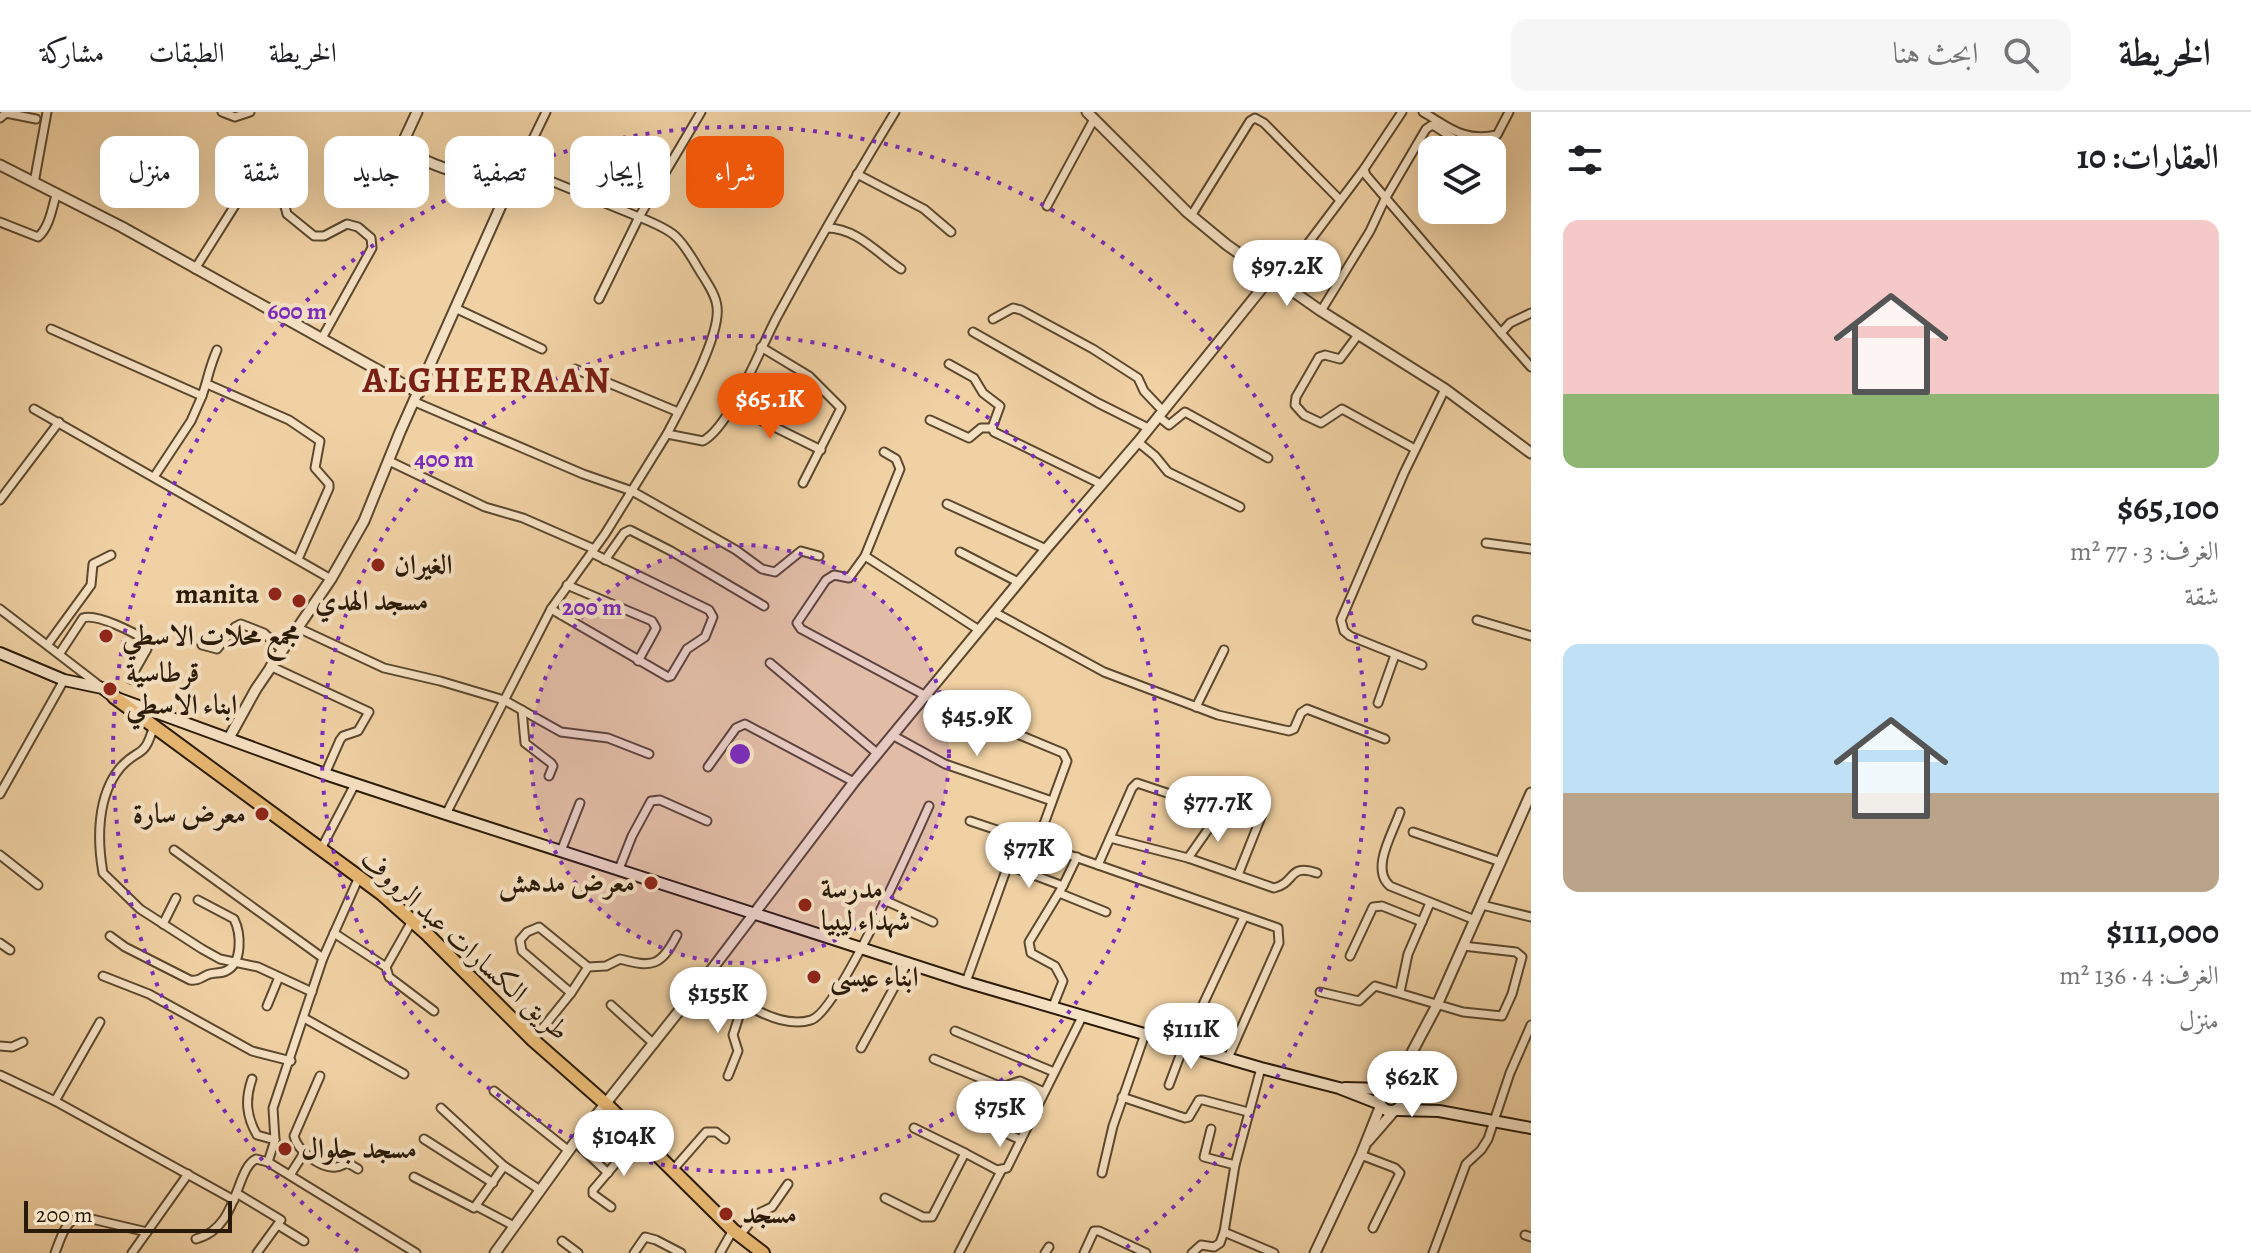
<!DOCTYPE html>
<html lang="ar">
<head>
<meta charset="utf-8">
<style>
	:root { --surface:#fff; --page:#f6f6f6; --text:#202124; --muted:#757577; --line:#e0e0e0; --accent:#ea580c }
	body { margin:0; font-family:Alegreya,Amiri,serif; background:var(--page); color:var(--text); direction:rtl; height:100vh; display:flex; flex-direction:column; font-size:30px; white-space:nowrap }
	* { box-sizing:border-box; margin:0 }
	p { font-size:26px; color:var(--muted) }
	.icon { flex:none; width:44px; height:44px; fill:none; stroke:currentColor; stroke-width:2; stroke-linecap:round; stroke-linejoin:round }
	.map { position:relative; flex:1; overflow:hidden; direction:ltr }
	.drawer { display:flex; flex-direction:column; background:var(--surface); width:720px }
	.drawer>* { flex:none }
	.top-card { position:absolute; left:24px; top:24px; width:760px; height:72px; direction:rtl; display:flex; gap:16px }
	.tools { position:absolute; left:1418px; top:24px; display:grid; gap:16px }
	.tools a { display:grid; place-items:center; width:88px; height:88px; border-radius:16px; background:var(--surface); box-shadow:0 8px 32px #0002; font-size:40px }
	.scale { position:absolute; left:24px; bottom:20px; width:208px; box-sizing:border-box; padding-left:8px; border:4px solid #291a07; border-top:0; font-size:22px; line-height:28px; white-space:nowrap; color:#291a07; -webkit-text-stroke:6px #f5e1c3; paint-order:stroke }
	.price { position:absolute; translate:-50% -68px; padding:0 18px; border-radius:28px; background:#fff; color:#222; font-size:26px; line-height:52px; filter:drop-shadow(0 2px 4px #0008) }
	.price::after { content:''; position:absolute; left:50%; top:48px; width:24px; height:18px; margin-left:-12px; background:inherit; clip-path:polygon(0 0,100% 0,50% 100%) }
	.price.current { background:var(--accent); color:#fff }
	ul { padding:0; list-style:none }
	li { display:grid; align-content:center; gap:16px; height:424px; padding:0 32px }
	li span { display:grid; place-items:center; height:248px; border-radius:16px; color:#555 }
	li>.icon { margin-inline-start:auto }
	span .icon { width:144px; height:144px; fill:#fffc; stroke-width:1 }
	li b { font-size:34px }
	h2 { display:flex; justify-content:space-between; align-items:center; height:96px; padding:0 32px; font-size:34px }
	.tag { padding:0 28px; border-radius:16px; background:var(--surface); box-shadow:0 8px 32px #0002; font-size:28px; line-height:72px }
	.tag.current { background:var(--accent); color:#fff }
	header { display:flex; align-items:center; gap:48px; box-sizing:border-box; height:112px; padding:0 40px; background:var(--surface); border-bottom:2px solid var(--line) }
	header strong { font-size:38px }
	nav { display:flex; gap:44px; margin-inline-start:auto; font-size:28px }
	.search { width:560px; height:72px; background:var(--page); display:flex; align-items:center; gap:20px; box-sizing:border-box; padding:0 28px; border-radius:16px; color:var(--muted); font-size:30px }
	main { display:flex; flex:1; min-height:0 }
	.map>svg:first-child { display:block }
	.lines { fill:none; stroke-linecap:round; stroke-linejoin:round }
	.minor-casing { stroke:#5b482e; stroke-width:11 }
	.tertiary-casing { stroke:#5b482e; stroke-width:13 }
	.secondary-casing { stroke:#291a07; stroke-width:14 }
	.primary-casing { stroke:#291a07; stroke-width:16 }
	.minor { stroke:#f5e1c3; stroke-width:7 }
	.tertiary { stroke:#f5e1c3; stroke-width:9 }
	.secondary { stroke:#f5e1c3; stroke-width:10 }
	.primary { stroke:#e8b872; stroke-width:12 }
	.ring { fill:none; stroke:#7b2cbf; stroke-width:4; stroke-dasharray:4 8 }
	.poi-dot { fill:#8f2418; stroke:#f5e1c3; stroke-width:3 }
	.labels { text-anchor:middle; dominant-baseline:central; stroke-width:8; stroke-linejoin:round; paint-order:stroke }
	.poi-label { font-size:28px; font-weight:bold; fill:#291a07; stroke:#f5e1c3; text-anchor:start }
	.street-label { font-size:28px; fill:#291a07; stroke:#f5e1c3 }
	.district-label { font-size:36px; font-weight:bold; letter-spacing:2px; fill:#7a1f14; stroke:#f5e1c3 }
	.centre { fill:#7b2cbf; stroke:#f5e1c3; stroke-width:4 }
	.ring-label { font-size:24px; text-anchor:middle; font-weight:bold; fill:#7b2cbf; stroke:#f5e1c3; stroke-width:8; stroke-linejoin:round; paint-order:stroke }
</style>
</head>
<body>
<header>
<strong>الخريطة</strong>
<div class="search"><svg class="icon" aria-label="search" viewBox="0 0 24 24"><circle cx="10" cy="10" r="6"/><path d="M15 15l6 6"/></svg>ابحث هنا</div>
<nav><a>الخريطة</a><a>الطبقات</a><a>مشاركة</a></nav>
</header>
<main>
<section class="drawer">
<h2>العقارات: 10<svg class="icon" aria-label="filters" viewBox="0 0 24 24"><path d="M4 7h16M4 17h16"/><circle cx="9" cy="7" r="2"/><circle cx="15" cy="17" r="2"/></svg></h2>
<ul>
<li><span style="background:linear-gradient(#f6c9c9 70%,#8fb573 0)"><svg class="icon" aria-label="home" viewBox="0 0 24 24"><path d="M3 11l9-7 9 7M6 9v11h12V9"/></svg></span><div><b>$65,100</b><p>الغرف: 3 · 77 m²</p><p>شقة</p></div></li>
<li><span style="background:linear-gradient(#bfe0f5 60%,#b9a48a 0)"><svg class="icon" aria-label="home" viewBox="0 0 24 24"><path d="M3 11l9-7 9 7M6 9v11h12V9"/></svg></span><div><b>$111,000</b><p>الغرف: 4 · 136 m²</p><p>منزل</p></div></li>
</ul>
</section>
<div class="map">
<svg width="1531" height="1141" viewBox="0 0 1531 1141">
	<rect width="100%" height="100%" fill="#f0d1a3"/>
	<filter id="stains"><feTurbulence type="fractalNoise" baseFrequency=".0025" numOctaves="4"/><feColorMatrix values="0 0 0 0 .2 0 0 0 0 .09 0 0 0 0 .02 0 0 0 .5 -.17"/></filter>
	<radialGradient id="worn" r=".72"><stop offset=".6" stop-color="#630" stop-opacity="0"/><stop offset="1" stop-color="#630" stop-opacity=".3"/></radialGradient>
	<g class="lines">
		<!-- minor casing -->
		<g class="minor-casing">
			<g id="minor">
				<path d="M222 0 235 5 250 0"/>
				<path d="M1402 0 1364 57 1366 63 1501 221"/>
				<path d="M1423 0C1450 16 1464 30 1497 23L1509 0"/>
				<path d="M0 6 6 1 36 7"/>
				<path d="M519 56 639 105 701 0"/>
				<path d="M857 62 924 97 951 120"/>
				<path d="M34 71 47 0"/>
				<path d="M503 89 546 0"/>
				<path d="M1047 94 1094 7"/>
				<path d="M1191 104 1250 9 1255 6 1264 11 1339 87"/>
				<path d="M0 110 38 125C49 116 52 97 56 83"/>
				<path d="M827 116C857 116 878 142 901 157"/>
				<path d="M195 157 249 71 257 67 264 69 283 87 287 102 314 124H324L347 112 358 115 371 126 372 136 322 226"/>
				<path d="M1279 170 1364 57"/>
				<path d="M599 187 639 105C674 119 679 123 698 156 705 168 716 182 717 195 721 224 681 295 667 322"/>
				<path d="M455 196 542 237"/>
				<path d="M1321 199 1370 119 1385 87 1426 17 1432 13 1436 15 1471 38"/>
				<path d="M1531 201 1510 211 1501 221 1531 255"/>
				<path d="M993 207 1013 196 1021 198 1093 237 1138 266 1144 279 1162 298"/>
				<path d="M51 217 202 284 191 309 154 365"/>
				<path d="M973 220 1098 291 1148 316"/>
				<path d="M1358 223 1340 247 1325 243 1319 245 1296 285 1295 293 1304 303 1321 311 1342 297 1415 337"/>
				<path d="M761 235 809 264 841 296 803 371"/>
				<path d="M949 252 974 266 983 281 1000 294 992 316 994 320 1101 372"/>
				<path d="M575 257 678 300"/>
				<path d="M207 272 289 308 320 329 315 356 329 372V376L298 447"/>
				<path d="M202 284C208 267 209 256 217 238"/>
				<path d="M415 290 583 362 632 379 736 438 762 457 775 460 801 439 819 444"/>
				<path d="M732 294 821 338"/>
				<path d="M34 297 331 467"/>
				<path d="M1158 304 1169 313 1185 300 1268 346"/>
				<path d="M930 308 969 326 981 316H992"/>
				<path d="M1138 330 1155 344 1168 360 1240 395"/>
				<path d="M884 340 896 347 900 357 865 444 849 466 834 463 826 468 797 511 801 517 926 584 1063 641 1067 649 1037 731"/>
				<path d="M389 349 485 395 523 406 594 437"/>
				<path d="M0 388 59 310"/>
				<path d="M947 392 1046 437"/>
				<path d="M1486 431 1531 437"/>
				<path d="M960 440 1018 470"/>
				<path d="M865 444 979 518"/>
				<path d="M605 448 624 421 630 418 671 439 764 494"/>
				<path d="M567 473 652 509 656 516 654 520 638 549"/>
				<path d="M0 497 100 574"/>
				<path d="M551 497 668 565 671 564 687 537 705 525 713 505 709 498 592 441"/>
				<path d="M994 500 1104 560 1218 603 1289 619 1294 617 1301 601 1307 597 1385 627"/>
				<path d="M1477 508 1531 524"/>
				<path d="M298 516 384 556 440 569 504 588 561 620 608 626 649 642"/>
				<path d="M48 532 91 473 93 452 111 443"/>
				<path d="M202 533 217 537 235 515 241 512 264 521 281 537"/>
				<path d="M60 541 83 506C97 501 135 521 147 529V537L130 567"/>
				<path d="M770 551 878 642"/>
				<path d="M1422 553 1350 524 1344 519 1341 508 1404 361 1445 277"/>
				<path d="M270 554 369 600 358 619 343 624 340 628 325 662"/>
				<path d="M1378 591 1395 543"/>
				<path d="M1196 595 1224 538"/>
				<path d="M522 598 525 631 551 651 553 654 549 664"/>
				<path d="M154 613C144 649 139 634 120 656 97 684 97 727 103 761L140 797 202 837 220 847 258 855 312 880"/>
				<path d="M892 623 945 652 1052 689"/>
				<path d="M708 655 736 616 745 612 854 670"/>
				<path d="M0 682 64 568"/>
				<path d="M1400 700C1393 721 1370 757 1390 774L1475 808"/>
				<path d="M446 702 551 497 605 422 667 322 703 329C731 314 761 234 778 203 815 135 854 67 895 0"/>
				<path d="M1413 720 1501 750"/>
				<path d="M1018 725 1278 816 1279 831 1228 946"/>
				<path d="M1110 726 1188 746 1274 776C1296 771 1288 751 1317 761"/>
				<path d="M321 737 355 672"/>
				<path d="M174 738 323 846"/>
				<path d="M561 739 580 691"/>
				<path d="M0 743 38 773"/>
				<path d="M1188 746 1209 716 1214 701"/>
				<path d="M1007 753 1063 774"/>
				<path d="M1098 753 1132 676 1137 671 1188 688"/>
				<path d="M619 757 632 724 651 689 660 688 707 709"/>
				<path d="M1238 763 1263 700"/>
				<path d="M1059 781 1106 800"/>
				<path d="M884 788 933 810"/>
				<path d="M1482 793 1531 805"/>
				<path d="M163 812 176 786"/>
				<path d="M334 821 386 855 389 865 434 899"/>
				<path d="M110 824 125 835 190 868C199 869 200 866 207 863 213 860 220 862 226 859 243 851 241 821 234 807L198 788"/>
				<path d="M0 831 10 838"/>
				<path d="M1350 844 1373 795 1382 794 1422 810"/>
				<path d="M386 855 412 809"/>
				<path d="M103 864 149 882 252 939 291 949"/>
				<path d="M706 865C732 884 777 919 811 908 838 900 914 727 929 694"/>
				<path d="M966 870 1018 725 970 709"/>
				<path d="M1320 880 1359 889 1375 874 1463 900 1502 904 1512 882 1522 845 1516 840 1463 834"/>
				<path d="M1400 880 1408 842 1430 791"/>
				<path d="M571 881 522 839 520 828 527 820 539 815 588 855"/>
				<path d="M611 893 654 932"/>
				<path d="M267 894 279 865"/>
				<path d="M1053 894 1063 869 1055 854 1031 841 1029 830 1063 774 1077 745"/>
				<path d="M304 906 404 962"/>
				<path d="M955 919 1054 960"/>
				<path d="M533 928 571 881 588 855 606 854 620 847C653 856 661 854 677 823"/>
				<path d="M0 934 12 935 23 930"/>
				<path d="M861 936 908 850"/>
				<path d="M934 947 1002 975 1020 969 1044 980"/>
				<path d="M0 963 55 989 234 1088"/>
				<path d="M320 964 294 1024C297 1038 320 1057 336 1055 340 1055 343 1052 348 1051L358 1057"/>
				<path d="M728 964 738 939 733 923 743 892"/>
				<path d="M252 967C245 987 246 1004 257 1023L275 1028"/>
				<path d="M1169 973 1184 933 1244 805"/>
				<path d="M494 979 569 1039"/>
				<path d="M1122 985 1185 1006 1189 1005 1199 988H1203L1248 1000"/>
				<path d="M55 989 100 910"/>
				<path d="M441 996 504 1054 540 1078"/>
				<path d="M965 1003 1021 1028"/>
				<path d="M914 1016 965 1041"/>
				<path d="M1211 1017 1204 1045 1235 1053"/>
				<path d="M424 1027 493 1071"/>
				<path d="M575 1030 608 1061"/>
				<path d="M1361 1043 1395 1056 1400 1061 1373 1116"/>
				<path d="M268 1050 275 1028 273 996 323 846 359 765"/>
				<path d="M672 1059 706 1020H716L725 1027"/>
				<path d="M1102 1061 1113 1014 1145 922"/>
				<path d="M290 1063 304 1041"/>
				<path d="M414 1065 474 1096 504 1054"/>
				<path d="M238 1082 281 1108 257 1141"/>
				<path d="M885 1086 923 1105H932L965 1041 997 1058 1007 1056 1083 903"/>
				<path d="M478 1095 514 1114"/>
				<path d="M611 1095 593 1082V1078L627 1038"/>
				<path d="M278 1113 304 1129"/>
				<path d="M1224 1120 1274 1141"/>
				<path d="M740 1123 757 1102 772 1095 788 1072"/>
				<path d="M1525 1123 1531 1125"/>
				<path d="M196 1127C239 1116 235 1057 256 1047L268 1050 416 1141"/>
				<path d="M562 1129 578 1141"/>
				<path d="M55 1141C61 1126 64 1111 79 1104L147 1120"/>
				<path d="M132 1141 188 1062"/>
				<path d="M634 1141 645 1125 656 1128 681 1141"/>
				<path d="M720 1141 733 1118"/>
				<path d="M959 1141 1001 1059"/>
				<path d="M1045 1141 1049 1135"/>
				<path d="M1084 1141 1094 1119H1099L1146 1141"/>
				<path d="M1192 1141 1201 1133 1214 1135 1220 1131 1224 1120 1235 1053 1261 956"/>
				<path d="M1433 1141 1466 1052 1481 1038 1488 1027 1510 961 1531 913"/>
			</g>
		</g>
		<!-- tertiary casing -->
		<g class="tertiary-casing">
			<g id="tertiary">
				<path d="M1087 0 1187 100 1227 133 1321 199 1445 277 1531 341"/>
				<path d="M0 53 122 115 419 281"/>
				<path d="M229 626 256 577 331 467 364 409 400 320 503 89C490 57 411 61 405 26L417 0"/>
				<path d="M1387 976 1410 944 1437 893 1531 681"/>
				<path d="M1401 981 1410 947"/>
				<path d="M1368 1029 1394 999"/>
				<path d="M495 1141 575 1030 706 865 854 670 1046 437 1138 330 1271 165"/>
				<path d="M1315 1141 1361 1043 1381 993"/>
			</g>
		</g>
		<!-- secondary casing -->
		<g class="secondary-casing">
			<g id="secondary">
				<path d="M0 541 64 568 102 576 114 585 325 662 446 702 966 870 1261 956 1339 976 1380 992"/>
				<circle cx="1391" cy="987" r="12"/>
				<path d="M1345 976 1384 977"/>
				<path d="M1397 998 1439 999 1531 1016"/>
			</g>
		</g>
		<!-- primary casing -->
		<g class="primary-casing">
			<path id="primary" d="M114 585 382 782 427 822 533 928 607 993 733 1118 763 1141"/>
		</g>
		<!-- minor -->
		<use href="#minor" class="minor"/>
		<!-- tertiary -->
		<use href="#tertiary" class="tertiary"/>
		<!-- secondary -->
		<use href="#secondary" class="secondary"/>
		<!-- primary -->
		<use href="#primary" class="primary"/>
	</g>
	<!-- distance rings -->
	<circle cx="740" cy="642" r="209" fill="#7b2cbf" fill-opacity=".12"/>
	<g class="ring">
		<circle cx="740" cy="642" r="209"/>
		<circle cx="740" cy="642" r="418"/>
		<path d="M358 1139A627 627 0 1 1 1122 1139"/>
	</g>
	<!-- markers -->
	<g class="poi-dot">
		<circle cx="378" cy="453" r="8"/>
		<circle cx="275" cy="482" r="8"/>
		<circle cx="299" cy="489" r="8"/>
		<circle cx="106" cy="524" r="8"/>
		<circle cx="110" cy="577" r="8"/>
		<circle cx="262" cy="702" r="8"/>
		<circle cx="651" cy="771" r="8"/>
		<circle cx="805" cy="793" r="8"/>
		<circle cx="814" cy="865" r="8"/>
		<circle cx="285" cy="1037" r="8"/>
		<circle cx="726" cy="1102" r="8"/>
	</g>
	<g class="labels">
		<!-- poi labels -->
		<g class="poi-label">
			<text x="394" y="453">الغيران</text>
			<text x="259" y="482" text-anchor="end">manita</text>
			<text x="315" y="489">مسجد الهدي</text>
			<text x="122" y="524">مجمع محلات الاسطي</text>
			<text x="126" y="561">قرطاسية<tspan x="126" dy="32">ابناء الاسطي</tspan></text>
			<text x="246" y="702" text-anchor="end">معرض سارة</text>
			<text x="635" y="771" text-anchor="end">معرض مدهش</text>
			<text x="821" y="777">مدرسة<tspan x="821" dy="32">شهداء ليبيا</tspan></text>
			<text x="830" y="865">ابناء عيسى</text>
			<text x="301" y="1037">مسجد جلوال</text>
			<text x="742" y="1102">مسجد</text>
		</g>
		<!-- street labels -->
		<g class="street-label">
			<text transform="translate(465 833) rotate(42)">طريق الكسارات عبد الرووف</text>
		</g>
		<!-- district labels -->
		<g class="district-label">
			<text x="487" y="267">ALGHEERAAN</text>
		</g>
	</g>
	<circle cx="740" cy="642" r="12" class="centre"/>
	<g class="ring-label">
		<text x="297" y="207">600 m</text>
		<text x="444" y="355">400 m</text>
		<text x="592" y="503">200 m</text>
	</g>
	<rect width="100%" height="100%" filter="url(#stains)"/>
	<rect width="100%" height="100%" fill="url(#worn)"/>
</svg>
<div class="tools">
<a><svg class="icon" aria-label="layers" viewBox="0 0 24 24"><path d="M12 4l9 5-9 5-9-5zM3 14l9 5 9-5"/></svg></a>
</div>
<div class="scale">200 m</div>
<b class="price" style="left:1287px;top:196px">$97.2K</b>
<b class="price current" style="left:770px;top:329px">$65.1K</b>
<b class="price" style="left:977px;top:646px">$45.9K</b>
<b class="price" style="left:1218px;top:732px">$77.7K</b>
<b class="price" style="left:1029px;top:778px">$77K</b>
<b class="price" style="left:718px;top:923px">$155K</b>
<b class="price" style="left:1191px;top:959px">$111K</b>
<b class="price" style="left:1412px;top:1007px">$62K</b>
<b class="price" style="left:1000px;top:1037px">$75K</b>
<b class="price" style="left:624px;top:1066px">$104K</b>
<div class="top-card">
<a class="tag current">شراء</a>
<a class="tag">إيجار</a>
<a class="tag">تصفية</a>
<a class="tag">جديد</a>
<a class="tag">شقة</a>
<a class="tag">منزل</a>
</div>
</div>
</main>
</body>
</html>
